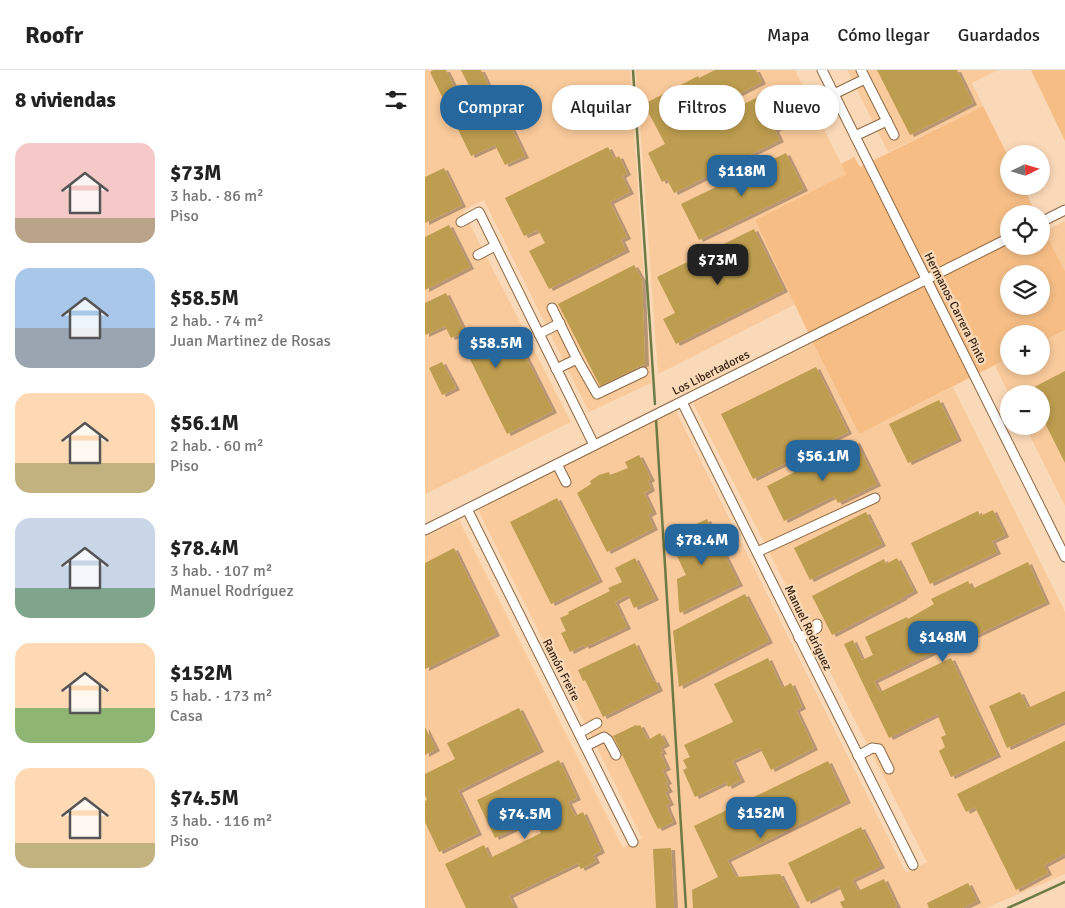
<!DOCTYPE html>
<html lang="es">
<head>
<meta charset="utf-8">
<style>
	:root { --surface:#fff; --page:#f2f2f2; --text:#222; --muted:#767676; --line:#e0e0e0; --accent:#26689e }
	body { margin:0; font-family:Signika,sans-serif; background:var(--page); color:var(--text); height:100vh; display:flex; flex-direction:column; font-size:19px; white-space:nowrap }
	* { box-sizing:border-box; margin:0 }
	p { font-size:16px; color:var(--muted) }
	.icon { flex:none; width:28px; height:28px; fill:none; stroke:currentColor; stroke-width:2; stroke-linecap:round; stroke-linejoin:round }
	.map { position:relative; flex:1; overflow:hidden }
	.side { display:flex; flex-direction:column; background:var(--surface); width:425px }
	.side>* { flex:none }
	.banner { position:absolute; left:15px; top:15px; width:475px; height:45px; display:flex; gap:10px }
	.needle { width:32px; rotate:85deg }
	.buttons { position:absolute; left:575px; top:75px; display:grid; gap:10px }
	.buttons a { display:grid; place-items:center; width:50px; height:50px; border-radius:50%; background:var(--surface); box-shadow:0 2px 8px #0003; font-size:25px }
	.price { position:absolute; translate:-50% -42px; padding:0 11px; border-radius:10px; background:var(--accent); color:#fff; font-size:16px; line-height:32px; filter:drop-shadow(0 1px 2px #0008) }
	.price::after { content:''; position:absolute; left:50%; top:30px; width:15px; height:11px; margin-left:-8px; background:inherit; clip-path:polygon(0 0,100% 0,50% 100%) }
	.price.active { background:#222; color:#fff }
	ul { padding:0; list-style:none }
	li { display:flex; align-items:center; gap:15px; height:125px; padding:0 15px }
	li span { display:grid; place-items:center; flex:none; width:140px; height:100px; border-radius:15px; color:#555 }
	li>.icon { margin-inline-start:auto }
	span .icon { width:60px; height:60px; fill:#fffc; stroke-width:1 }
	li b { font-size:21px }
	h2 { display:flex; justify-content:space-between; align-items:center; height:60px; padding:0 15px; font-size:21px }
	.chip { padding:0 18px; border-radius:22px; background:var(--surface); box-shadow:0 2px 8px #0003; font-size:18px; line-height:45px }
	.chip.active { background:var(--accent); color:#fff }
	header { display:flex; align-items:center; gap:30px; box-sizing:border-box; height:70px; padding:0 25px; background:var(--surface); border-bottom:1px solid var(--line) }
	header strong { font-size:24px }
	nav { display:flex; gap:28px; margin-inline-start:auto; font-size:18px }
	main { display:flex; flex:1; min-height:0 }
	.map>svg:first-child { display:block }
	.built { fill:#f9ca9b }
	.green { fill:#f6be85; fill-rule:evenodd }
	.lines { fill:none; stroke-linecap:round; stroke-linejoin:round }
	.stream { stroke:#6c7b44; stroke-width:2.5 }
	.building { fill:#bd9d4f; filter:url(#shadow) }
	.minor-casing { stroke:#8d6842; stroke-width:11 }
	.minor { stroke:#fff; stroke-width:9 }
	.labels { text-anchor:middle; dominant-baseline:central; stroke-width:4.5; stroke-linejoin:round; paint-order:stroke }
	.street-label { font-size:12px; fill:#2f1f0f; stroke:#fad9b8 }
</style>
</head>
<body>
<header>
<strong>Roofr</strong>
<nav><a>Mapa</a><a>Cómo llegar</a><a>Guardados</a></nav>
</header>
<main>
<section class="side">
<h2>8 viviendas<svg class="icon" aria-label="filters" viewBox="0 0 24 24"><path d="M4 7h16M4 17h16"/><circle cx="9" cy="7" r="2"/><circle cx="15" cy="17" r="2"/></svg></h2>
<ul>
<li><span style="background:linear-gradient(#f6c9c9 75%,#b9a48a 0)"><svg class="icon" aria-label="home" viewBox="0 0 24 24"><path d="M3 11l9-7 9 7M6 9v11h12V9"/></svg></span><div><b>$73M</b><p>3 hab. · 86 m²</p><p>Piso</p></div></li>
<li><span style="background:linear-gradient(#a9c7e8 60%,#9aa5b1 0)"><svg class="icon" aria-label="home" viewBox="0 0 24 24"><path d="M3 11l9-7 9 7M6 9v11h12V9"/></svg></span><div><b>$58.5M</b><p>2 hab. · 74 m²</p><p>Juan Martinez de Rosas</p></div></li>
<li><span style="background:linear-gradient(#ffd9b3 70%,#c2b280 0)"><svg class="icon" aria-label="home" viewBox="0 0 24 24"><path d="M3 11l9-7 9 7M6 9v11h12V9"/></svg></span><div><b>$56.1M</b><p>2 hab. · 60 m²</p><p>Piso</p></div></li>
<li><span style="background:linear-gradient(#c9d6e8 70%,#7fa58c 0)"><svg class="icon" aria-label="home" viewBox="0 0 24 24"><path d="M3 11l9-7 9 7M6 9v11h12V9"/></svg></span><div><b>$78.4M</b><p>3 hab. · 107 m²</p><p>Manuel Rodríguez</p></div></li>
<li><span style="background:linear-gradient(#ffd9b3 65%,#8fb573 0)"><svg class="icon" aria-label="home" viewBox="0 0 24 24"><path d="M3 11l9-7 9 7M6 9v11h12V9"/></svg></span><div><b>$152M</b><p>5 hab. · 173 m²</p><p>Casa</p></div></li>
<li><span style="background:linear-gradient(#ffd9b3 75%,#c2b280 0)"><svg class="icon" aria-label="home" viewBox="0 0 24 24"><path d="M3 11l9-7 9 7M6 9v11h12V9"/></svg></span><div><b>$74.5M</b><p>3 hab. · 116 m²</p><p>Piso</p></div></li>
</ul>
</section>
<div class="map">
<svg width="640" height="838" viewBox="0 0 640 838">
	<defs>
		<filter id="shadow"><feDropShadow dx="4" dy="2" stdDeviation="0" flood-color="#0004"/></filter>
	</defs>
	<rect width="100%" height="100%" fill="#fad9b8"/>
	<!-- built -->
	<g class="built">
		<path d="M0 0H205L226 313 164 342 59 130 38 141 146 352 0 424Z"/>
		<path d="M211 0H370L421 104 330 150 371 234 233 304Z"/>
		<path d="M422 0H573L547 13 558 36 463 82Z"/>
		<path d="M640 151V201L620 161Z"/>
		<path d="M640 260V436L600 356H616V324H584L570 296 584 288V296H616V272Z"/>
		<path d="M388 273 434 364 528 317 640 542V804L561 838H0V467L34 450 198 778 217 768 53 440 251 341 481 803 502 792 268 333Z"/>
	</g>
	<!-- green -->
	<g class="green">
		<path d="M606 0H640V71Z"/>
		<path d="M558 36 584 88V116H598L611 144H584V176H616V154L640 201V260L616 272V264H584V288L434 364 388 273 330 150 421 104 416 94 429 87 435 97ZM584 204H616V236H584Z"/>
	</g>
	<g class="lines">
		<!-- stream -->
		<g class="stream">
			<path d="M208 0 230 334"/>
			<path d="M231 349 261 838"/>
			<path d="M583 838 640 812"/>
		</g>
	</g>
	<!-- building -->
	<g class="building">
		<path d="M9 0H21L39 36 51 30 36 0H56L67 23 69 22 100 86 80 95 70 75 46 86 5 2Z"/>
		<path d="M290 0H331L337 12 288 37 293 47 349 19 366 52 350 60 355 70 249 123 242 109 237 112 223 83 240 74 219 34 273 6 274 8Z"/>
		<path d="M452 0H532L548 33 485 65Z"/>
		<path d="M183 77 189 89 194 86 202 103 197 106 205 122 185 132 202 167 196 170 201 180 124 219 104 181 120 173 113 160 99 166 80 128Z"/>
		<path d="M361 83 379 119 274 170 256 134Z"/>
		<path d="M19 98 37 135 0 153V107Z"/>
		<path d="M24 155 45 197 0 220V167Z"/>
		<path d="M329 159 359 220 251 274 238 249 250 243 232 207Z"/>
		<path d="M209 195 217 209 220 294 175 316 133 234Z"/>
		<path d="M21 223 49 281 88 261 128 341 82 364 33 265 26 268 20 256 0 265V233Z"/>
		<path d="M17 292 31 318 17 325 4 298Z"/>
		<path d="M391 297 423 362 328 409 296 344Z"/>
		<path d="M640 301V393L616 345V324H596Z"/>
		<path d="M514 330 533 369 483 393 464 354Z"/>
		<path d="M431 371 452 414 413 433 409 426 359 451 342 416Z"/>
		<path d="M214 385 226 409 223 411 226 419 219 423 228 442 223 445 229 458 182 482 152 423 166 414 165 411 174 405 184 402 185 405 203 398 200 392Z"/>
		<path d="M132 428 174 510 126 534 85 452Z"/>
		<path d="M568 440 580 465 567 471 572 482 505 514 486 473 553 441 555 446Z"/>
		<path d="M441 442 457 474 385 510 369 478Z"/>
		<path d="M282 449 314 514 255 543 254 540 252 509 261 505 252 486 250 464Z"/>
		<path d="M29 478 71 564 0 599V493Z"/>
		<path d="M210 488 230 528 209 538 203 525 190 532 202 557 160 577 159 575 145 582 136 563 141 561 135 548 144 544 143 542 185 521 183 518 197 512 190 498Z"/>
		<path d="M472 488 489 521 478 527V528L407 565 387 526 459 489 461 494Z"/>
		<path d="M603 492 621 532 528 576 527 573 449 611 455 622 526 588 572 685 526 707 514 681 520 677 516 667 521 665 512 644 464 668 419 574 428 570 437 590 448 585 440 567 482 547 483 549 509 534 506 529 543 511 547 519Z"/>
		<path d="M320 524 344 571 254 617 248 561Z"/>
		<path d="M210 573 228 611 230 610 234 619 178 647 160 610 158 611 153 600Z"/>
		<path d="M343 588 357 618 366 613 377 637 371 640 389 678 346 700 335 678 307 691 316 710 303 717 301 712 270 727 258 700 262 698 258 690 265 687 259 675 308 652 289 614Z"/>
		<path d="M640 621V651L582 678 564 636 595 622 603 638Z"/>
		<path d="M94 638 115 680 33 721 53 763 14 782 0 752V731L2 730 0 725V704L30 689 22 673Z"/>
		<path d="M211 655 212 656 215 655 223 670 235 663 241 674 235 677 238 682 235 683 242 698 237 700 243 712 240 713 244 720 240 722 245 733 241 735 248 752 233 759 188 666Z"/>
		<path d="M0 657 11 679 0 685Z"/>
		<path d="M640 671V784L619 795 623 803 591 820 550 737 541 742 532 724Z"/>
		<path d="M134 690 152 728 143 732 150 746 158 742 176 781 168 785 171 791 156 799 153 793 84 826 90 838H41L20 794 59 775 65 788 116 763 110 749 70 768 52 730Z"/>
		<path d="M403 691 422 731 302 790 311 807 355 804 372 838H268L267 820 293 807 269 756Z"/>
		<path d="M436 757 456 796 427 810 433 821 459 809 472 836 469 838H418L415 832 420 830 414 816 382 832 363 793Z"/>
		<path d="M246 778 249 838H231L228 779Z"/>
		<path d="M543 813 552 831 537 838H504L502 833Z"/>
	</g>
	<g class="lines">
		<!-- minor casing -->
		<g class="minor-casing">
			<g id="minor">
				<path d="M397 0 640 487"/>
				<path d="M436 0 469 65"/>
				<path d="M409 24 440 9"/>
				<path d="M430 66 462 51"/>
				<path d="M36 152 54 142 169 375"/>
				<path d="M616 152 640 140"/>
				<path d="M53 185 70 176"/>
				<path d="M127 238 152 289 172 324 218 302"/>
				<path d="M114 264 135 253"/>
				<path d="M131 299 152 289"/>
				<path d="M257 332 488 795"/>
				<path d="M132 394 141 412"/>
				<path d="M42 439 208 772"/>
				<path d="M0 460 584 168"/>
				<path d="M332 482 450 428"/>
				<path d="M374 568 392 558V554"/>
				<path d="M154 663 172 653"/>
				<path d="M161 676 179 667 183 670 191 685"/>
				<path d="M433 686 447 678 454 679 464 699"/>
			</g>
		</g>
		<!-- minor -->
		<use href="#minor" class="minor"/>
	</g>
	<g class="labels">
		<!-- street labels -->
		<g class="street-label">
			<text transform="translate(530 238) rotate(63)">Hermanos Carrera Pinto</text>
			<text transform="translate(286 303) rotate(-27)">Los Libertadores</text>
			<text transform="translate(383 558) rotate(64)">Manuel Rodríguez</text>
			<text transform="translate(136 600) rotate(63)">Ramón Freire</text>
		</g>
	</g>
</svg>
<div class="buttons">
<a><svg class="needle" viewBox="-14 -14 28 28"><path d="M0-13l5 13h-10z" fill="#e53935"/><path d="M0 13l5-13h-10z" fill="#767676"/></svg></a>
<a><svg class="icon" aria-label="locate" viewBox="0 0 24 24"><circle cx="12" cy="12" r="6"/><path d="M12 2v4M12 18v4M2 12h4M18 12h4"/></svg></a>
<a><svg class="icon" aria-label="layers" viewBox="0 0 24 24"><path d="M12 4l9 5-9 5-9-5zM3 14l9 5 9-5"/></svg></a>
<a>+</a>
<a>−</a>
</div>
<b class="price" style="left:317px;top:127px">$118M</b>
<b class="price active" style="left:293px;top:216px">$73M</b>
<b class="price" style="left:71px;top:299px">$58.5M</b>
<b class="price" style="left:398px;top:412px">$56.1M</b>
<b class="price" style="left:277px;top:496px">$78.4M</b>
<b class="price" style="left:518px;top:593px">$148M</b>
<b class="price" style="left:336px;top:769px">$152M</b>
<b class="price" style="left:100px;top:770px">$74.5M</b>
<div class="banner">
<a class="chip active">Comprar</a>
<a class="chip">Alquilar</a>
<a class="chip">Filtros</a>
<a class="chip">Nuevo</a>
</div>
</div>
</main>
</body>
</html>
